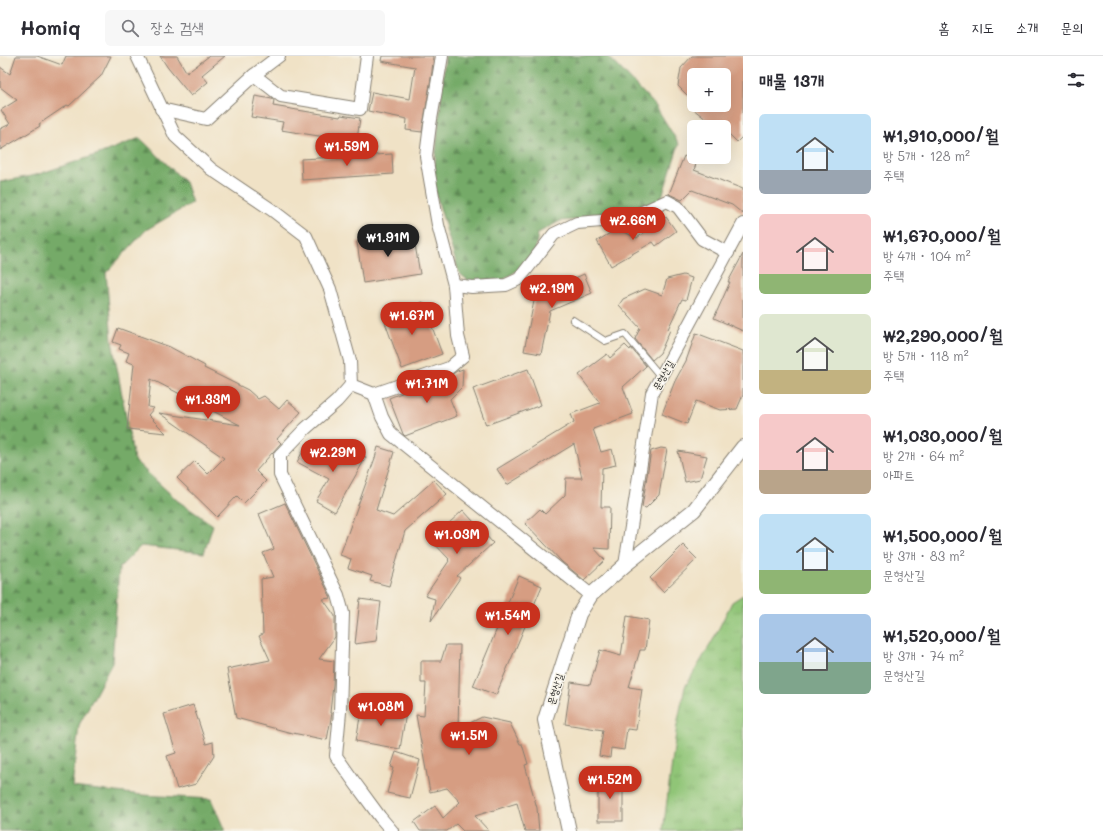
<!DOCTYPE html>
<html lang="ko">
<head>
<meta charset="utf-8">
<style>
	:root { --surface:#fff; --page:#f7f7f7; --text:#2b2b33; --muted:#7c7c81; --line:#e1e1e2; --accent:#c8321e }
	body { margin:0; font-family:Mali,"Poor Story",sans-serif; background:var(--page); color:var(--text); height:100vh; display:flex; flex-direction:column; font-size:15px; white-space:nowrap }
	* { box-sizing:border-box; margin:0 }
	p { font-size:13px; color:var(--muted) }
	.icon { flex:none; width:22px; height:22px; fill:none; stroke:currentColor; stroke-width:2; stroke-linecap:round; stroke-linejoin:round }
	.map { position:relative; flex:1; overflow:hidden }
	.details { display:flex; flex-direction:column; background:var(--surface); width:360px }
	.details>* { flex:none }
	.controls { position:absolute; left:687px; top:12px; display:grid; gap:8px }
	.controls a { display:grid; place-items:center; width:44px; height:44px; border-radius:6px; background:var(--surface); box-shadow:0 4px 16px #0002; font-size:20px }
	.price { position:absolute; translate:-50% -34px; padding:0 9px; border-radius:14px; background:var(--accent); color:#fff; font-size:13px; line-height:26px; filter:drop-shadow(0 1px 2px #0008) }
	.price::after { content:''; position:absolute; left:50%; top:24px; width:12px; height:9px; margin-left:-6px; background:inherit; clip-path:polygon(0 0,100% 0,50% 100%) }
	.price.on { background:#222; color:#fff }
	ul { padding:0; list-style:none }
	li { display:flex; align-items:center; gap:12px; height:100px; padding:0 16px }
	li span { display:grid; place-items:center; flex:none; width:112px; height:80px; border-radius:6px; color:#555 }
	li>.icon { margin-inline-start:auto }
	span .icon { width:48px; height:48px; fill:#fffc; stroke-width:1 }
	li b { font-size:17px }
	h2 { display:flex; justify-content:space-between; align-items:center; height:48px; padding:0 16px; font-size:17px }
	header { display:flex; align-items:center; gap:24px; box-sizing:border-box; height:56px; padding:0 20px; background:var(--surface); border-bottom:1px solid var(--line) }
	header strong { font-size:19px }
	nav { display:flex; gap:22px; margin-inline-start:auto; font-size:14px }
	.search { width:280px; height:36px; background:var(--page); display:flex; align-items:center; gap:10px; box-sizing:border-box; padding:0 14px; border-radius:6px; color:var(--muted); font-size:15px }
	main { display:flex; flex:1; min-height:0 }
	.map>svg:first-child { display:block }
	.grass { fill:url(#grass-tufts); stroke:#56704a }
	.forest { fill:url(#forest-firs); stroke:#486342 }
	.building { fill:#d69d82 }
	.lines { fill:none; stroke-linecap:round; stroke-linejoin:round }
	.service-casing { stroke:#867f71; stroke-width:8 }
	.minor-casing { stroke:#867f71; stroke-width:14 }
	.tertiary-casing { stroke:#867f71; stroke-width:16 }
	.service { stroke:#fff; stroke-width:6 }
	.minor { stroke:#fff; stroke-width:12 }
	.tertiary { stroke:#fff; stroke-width:14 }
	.labels { text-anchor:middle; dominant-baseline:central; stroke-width:3; stroke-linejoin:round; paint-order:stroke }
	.street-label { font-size:10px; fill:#1c1c1c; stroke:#f7f3e8 }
</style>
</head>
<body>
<header>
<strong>Homiq</strong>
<div class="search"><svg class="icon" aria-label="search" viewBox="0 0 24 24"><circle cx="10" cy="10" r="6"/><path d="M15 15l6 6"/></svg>장소 검색</div>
<nav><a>홈</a><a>지도</a><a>소개</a><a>문의</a></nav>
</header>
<main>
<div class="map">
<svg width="743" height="775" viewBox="0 0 743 775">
	<defs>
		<pattern id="grass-tufts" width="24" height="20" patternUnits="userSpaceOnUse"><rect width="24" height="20" fill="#90c577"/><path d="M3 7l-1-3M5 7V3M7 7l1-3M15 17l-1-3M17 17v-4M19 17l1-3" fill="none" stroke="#7ca966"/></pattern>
		<pattern id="forest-firs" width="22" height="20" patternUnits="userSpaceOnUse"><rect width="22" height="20" fill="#74aa68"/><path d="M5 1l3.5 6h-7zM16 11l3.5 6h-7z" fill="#5e8a55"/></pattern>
	</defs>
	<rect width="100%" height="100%" fill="#f7f3e8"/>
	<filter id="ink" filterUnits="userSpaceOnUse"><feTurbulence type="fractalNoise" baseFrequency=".025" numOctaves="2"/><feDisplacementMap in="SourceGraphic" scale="8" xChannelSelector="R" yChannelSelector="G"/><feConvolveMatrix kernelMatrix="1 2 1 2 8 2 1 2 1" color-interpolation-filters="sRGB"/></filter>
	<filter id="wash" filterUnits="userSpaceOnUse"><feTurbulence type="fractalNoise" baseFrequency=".012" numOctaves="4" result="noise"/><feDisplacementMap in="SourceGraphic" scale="16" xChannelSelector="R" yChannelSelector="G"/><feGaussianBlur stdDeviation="0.9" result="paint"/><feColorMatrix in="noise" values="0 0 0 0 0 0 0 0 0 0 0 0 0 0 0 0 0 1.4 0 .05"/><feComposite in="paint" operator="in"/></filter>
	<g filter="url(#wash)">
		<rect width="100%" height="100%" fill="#f0e2c6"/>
		<!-- grass -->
		<path class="grass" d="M743 539V775H663L677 669 685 631 712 586 732 546Z"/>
		<!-- forest -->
		<g class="forest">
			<path d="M445 0H607L614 6 655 49 679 88 660 147 630 156 589 163 560 165 538 177 534 203 493 231 475 230 459 217 433 128Z"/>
			<path d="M140 82 185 126 192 147 146 174 106 217 112 285 134 404 178 445 213 469 204 497 141 490 119 512 112 607 79 669 72 731 143 739 211 743 225 775H0V126L36 119 99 98Z"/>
		</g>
		<g id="blocks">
			<!-- building -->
			<g class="building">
				<path d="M16 0H37L62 9 66 0H111L101 20 69 50 67 49 39 68 40 70 0 94V73L10 68 1 54 17 44 0 31V11L10 18Z"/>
				<path d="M160 0H177L187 17 209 0H225L202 19 208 26 191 40 168 12Z"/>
				<path d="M382 0H433L432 16 422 76 406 74 407 63 368 55 372 36 410 43 415 11 381 5Z"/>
				<path d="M692 0H743V80L737 86 724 73V71H716L688 49H724V19H694V34L688 40 678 30 681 12Z"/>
				<path d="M255 40 272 43 274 44 273 50 340 61 341 59 360 62 357 84 325 79V81L281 74 283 66 251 61Z"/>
				<path d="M392 98 393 118 302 124 301 103Z"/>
				<path d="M684 100 697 105 694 114 743 133V158L732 149 692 134 682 144 669 138Z"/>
				<path d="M666 161 676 175 656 190 653 186 611 210 597 185 617 173 637 182Z"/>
				<path d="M413 177 420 218 363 227 357 186Z"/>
				<path d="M743 198V275L714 262 730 226H728Z"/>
				<path d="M584 218 592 237 550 255 541 298 524 295 535 240Z"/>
				<path d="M683 219 692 222 686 244 682 243 668 273 670 274 660 297 652 304 635 283 640 272 619 249 623 243 645 233 662 239 667 223Z"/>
				<path d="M423 246 442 298 402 313 383 261Z"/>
				<path d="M118 272 170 291 205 310 204 312 248 334 258 343 264 340 279 353 287 344 301 356 277 383 281 387 256 415 266 425 244 447 237 440 217 461 177 422 195 405 208 418 224 402 159 357 240 369 151 323 148 351 154 352 148 359 166 377 127 373 134 308 126 305 129 297 119 293 121 289 113 286Z"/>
				<path d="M696 277 743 295V339L737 353 720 354 696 345 687 368 662 358 675 325 686 305Z"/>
				<path d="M625 289 630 294 631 292 646 310 623 331 633 358 593 373 601 396 612 393 616 409 602 412 601 451H610L609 493 594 492 605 504 584 524 562 506 525 467 540 453 545 458 565 439 566 422H582L574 388 507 429 497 413 574 366 571 358 600 347 579 319 607 298 610 302Z"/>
				<path d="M463 313 462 331 450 343 457 360 405 380 403 378 389 342 417 331 451 319 457 315Z"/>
				<path d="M528 313 541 349 486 369 473 333Z"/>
				<path d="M307 388 339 405 347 391 366 401 335 456 316 445 329 423 297 406Z"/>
				<path d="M378 391 394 396 376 454 393 460 434 424 447 438 405 475 389 530 370 525 372 520 348 512 351 503 340 499 375 402Z"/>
				<path d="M661 392 667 393 659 439 646 452 642 451 651 395Z"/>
				<path d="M678 395 707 400 700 423 685 426Z"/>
				<path d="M285 447 331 542 323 543 335 560V581L319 603 334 605 333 629 330 657H332L327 684 288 676 236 662 227 613 270 604 259 580 263 578 261 523 273 521 263 497 274 493 259 458Z"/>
				<path d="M463 454 493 487 457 520 460 522 431 565 435 543 425 540 449 505 448 504 449 503 431 484Z"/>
				<path d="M683 489 697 503 663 536 650 522Z"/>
				<path d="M519 520 542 530 496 639 473 630Z"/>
				<path d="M360 543 381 546 376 585 355 588Z"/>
				<path d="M627 560 649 564 645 594H640L629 631 642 633 636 674 627 673 624 694 611 692 610 702 599 700 603 674 565 668 571 626 590 629 600 594 621 600Z"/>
				<path d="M446 589H460L458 673 482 661 510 667 520 688H522L528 708 525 709 537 752 539 775H525L517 747 475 760 489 775H463L456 768 447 775H420L414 766 435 750 443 762 460 746 447 732 430 736 416 659 424 660 426 627H421V605H441Z"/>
				<path d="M193 649 206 688 213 686 214 700 196 728 177 733 167 700 176 697 164 658Z"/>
				<path d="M362 649 406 657 400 693 356 685Z"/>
				<path d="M396 696 420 704 410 742 387 737 394 712 391 711Z"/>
				<rect x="598" y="724" width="25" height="41"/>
			</g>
		</g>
	</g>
	<g filter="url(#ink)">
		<use href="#blocks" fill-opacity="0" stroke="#867f71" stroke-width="1"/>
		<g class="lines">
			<!-- service casing -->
			<g class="service-casing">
				<path id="service" d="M573 264 605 285 625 278 661 321"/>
			</g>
			<!-- minor casing -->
			<g class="minor-casing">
				<g id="minor">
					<path d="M137 0 175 80 211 113 272 154 306 180 330 233 350 305 351 329 337 345 305 373 280 399V419L338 539 343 557 340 656 336 700 355 727 380 761 392 775"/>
					<path d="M254 19 281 40 360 53 367 0"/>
					<path d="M161 53 206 63 254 19 279 0"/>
					<path d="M454 229 472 231 506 229 519 223 554 178 577 167 627 163 667 145 678 151 702 183 728 197"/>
					<path d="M351 329 374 338 449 312 463 300 458 280 454 229 438 169 426 100 430 69 442 0"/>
					<path d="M374 338 382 361 391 378 591 539"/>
					<path d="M625 509 652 337 743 168"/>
				</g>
			</g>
			<!-- tertiary casing -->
			<g class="tertiary-casing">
				<path id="tertiary" d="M569 775 545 664 579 558 591 539 625 509 694 454 743 391"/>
			</g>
			<!-- service -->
			<use href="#service" class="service"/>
			<!-- minor -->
			<use href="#minor" class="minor"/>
			<!-- tertiary -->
			<use href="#tertiary" class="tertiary"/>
		</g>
	</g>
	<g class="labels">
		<!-- street labels -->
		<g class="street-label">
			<text transform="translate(663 319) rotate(-61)">문형산길</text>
			<text transform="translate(555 633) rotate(-73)">문형산길</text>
		</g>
	</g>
</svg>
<div class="controls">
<a>+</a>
<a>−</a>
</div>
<b class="price" style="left:347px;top:111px">₩1.59M</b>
<b class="price" style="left:633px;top:185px">₩2.66M</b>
<b class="price on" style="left:388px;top:202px">₩1.91M</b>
<b class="price" style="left:552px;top:253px">₩2.19M</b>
<b class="price" style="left:412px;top:280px">₩1.67M</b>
<b class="price" style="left:427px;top:348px">₩1.71M</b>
<b class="price" style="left:208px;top:364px">₩1.33M</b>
<b class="price" style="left:333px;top:417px">₩2.29M</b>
<b class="price" style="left:457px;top:499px">₩1.03M</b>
<b class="price" style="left:508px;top:580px">₩1.54M</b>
<b class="price" style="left:381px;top:671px">₩1.08M</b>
<b class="price" style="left:469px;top:700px">₩1.5M</b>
<b class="price" style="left:610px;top:744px">₩1.52M</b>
</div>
<section class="details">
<h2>매물 13개<svg class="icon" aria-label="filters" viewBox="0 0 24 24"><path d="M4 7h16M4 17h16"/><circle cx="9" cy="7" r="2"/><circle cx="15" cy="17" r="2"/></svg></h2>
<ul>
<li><span style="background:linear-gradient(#bfe0f5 70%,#9aa5b1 0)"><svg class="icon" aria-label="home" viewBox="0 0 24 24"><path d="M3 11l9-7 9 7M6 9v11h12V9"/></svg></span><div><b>₩1,910,000/월</b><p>방 5개 · 128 m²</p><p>주택</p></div></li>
<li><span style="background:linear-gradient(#f6c9c9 75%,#8fb573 0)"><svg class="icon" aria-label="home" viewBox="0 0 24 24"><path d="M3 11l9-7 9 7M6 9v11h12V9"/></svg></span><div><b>₩1,670,000/월</b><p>방 4개 · 104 m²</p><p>주택</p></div></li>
<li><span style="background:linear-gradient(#dfe7d0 70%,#c2b280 0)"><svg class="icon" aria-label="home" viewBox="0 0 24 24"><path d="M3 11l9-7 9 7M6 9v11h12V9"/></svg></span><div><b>₩2,290,000/월</b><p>방 5개 · 118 m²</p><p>주택</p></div></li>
<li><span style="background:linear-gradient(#f6c9c9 70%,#b9a48a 0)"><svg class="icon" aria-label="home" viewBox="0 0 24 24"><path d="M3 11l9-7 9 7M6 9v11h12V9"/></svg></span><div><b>₩1,030,000/월</b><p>방 2개 · 64 m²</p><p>아파트</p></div></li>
<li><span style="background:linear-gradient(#bfe0f5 70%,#8fb573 0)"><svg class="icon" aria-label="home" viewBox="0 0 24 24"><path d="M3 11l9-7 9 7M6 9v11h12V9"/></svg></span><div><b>₩1,500,000/월</b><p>방 3개 · 83 m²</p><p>문형산길</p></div></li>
<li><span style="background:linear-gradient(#a9c7e8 60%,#7fa58c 0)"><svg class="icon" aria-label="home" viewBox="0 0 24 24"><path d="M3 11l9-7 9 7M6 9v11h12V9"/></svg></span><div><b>₩1,520,000/월</b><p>방 3개 · 74 m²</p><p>문형산길</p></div></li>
</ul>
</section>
</main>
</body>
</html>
